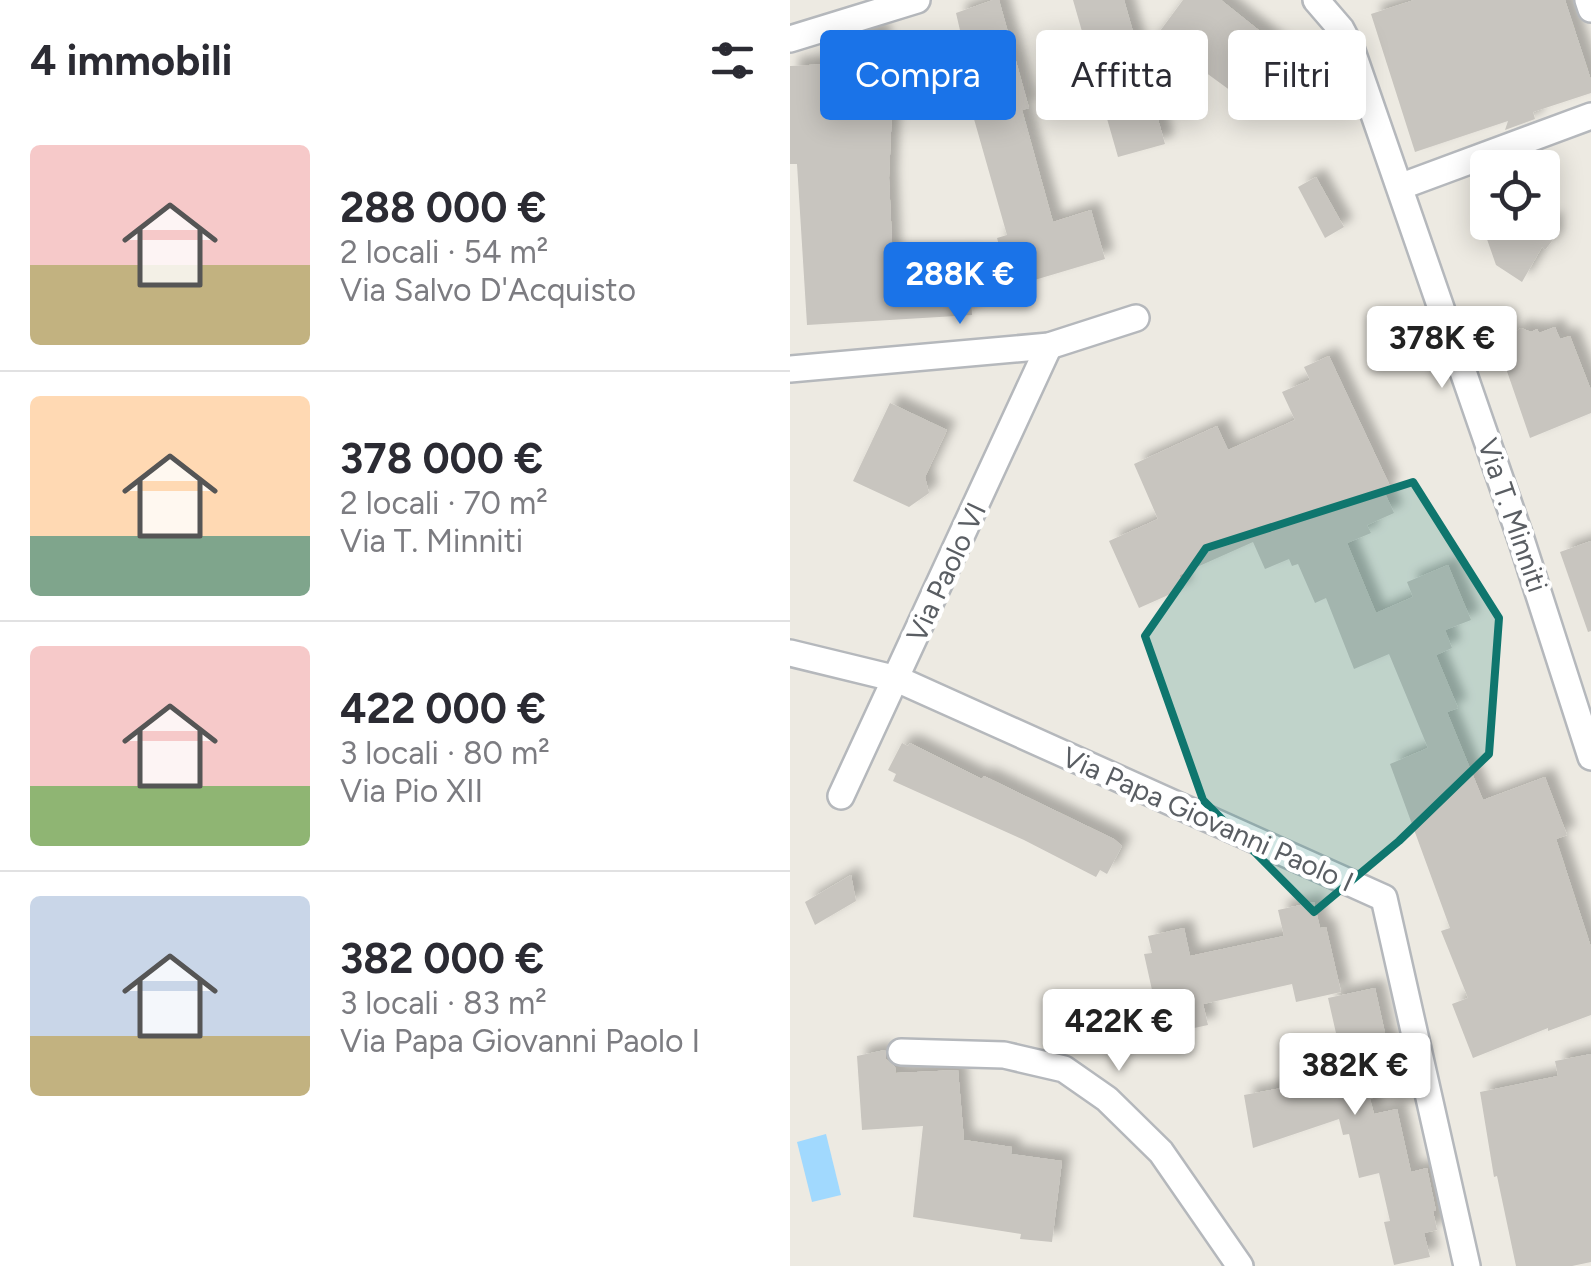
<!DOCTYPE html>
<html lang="it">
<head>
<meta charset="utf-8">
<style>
	:root { --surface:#fff; --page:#f2f2f3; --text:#2b2b33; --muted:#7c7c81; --line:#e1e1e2; --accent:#1a73e8 }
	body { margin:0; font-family:Figtree,sans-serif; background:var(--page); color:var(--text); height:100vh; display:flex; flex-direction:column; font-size:38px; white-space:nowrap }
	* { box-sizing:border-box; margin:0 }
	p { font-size:32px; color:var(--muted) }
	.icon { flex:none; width:55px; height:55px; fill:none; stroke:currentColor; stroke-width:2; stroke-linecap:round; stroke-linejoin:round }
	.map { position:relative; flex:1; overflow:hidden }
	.drawer { display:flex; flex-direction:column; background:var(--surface); width:790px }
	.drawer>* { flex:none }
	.top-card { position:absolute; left:30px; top:30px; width:620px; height:90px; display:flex; gap:20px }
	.controls { position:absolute; left:680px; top:150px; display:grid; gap:20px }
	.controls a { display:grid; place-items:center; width:90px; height:90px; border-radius:10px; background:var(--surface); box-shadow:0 5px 25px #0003; font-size:50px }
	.price { position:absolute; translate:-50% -85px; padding:0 22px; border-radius:10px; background:#fff; color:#222; font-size:32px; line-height:65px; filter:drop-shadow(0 2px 5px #0008) }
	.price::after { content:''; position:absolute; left:50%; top:60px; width:30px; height:22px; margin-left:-15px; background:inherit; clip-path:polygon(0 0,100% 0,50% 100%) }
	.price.current { background:var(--accent); color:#fff }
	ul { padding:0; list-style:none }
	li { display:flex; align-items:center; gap:30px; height:250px; padding:0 30px }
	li+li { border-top:2px solid var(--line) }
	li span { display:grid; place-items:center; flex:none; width:280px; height:200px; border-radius:10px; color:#555 }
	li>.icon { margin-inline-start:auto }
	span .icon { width:120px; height:120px; fill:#fffc; stroke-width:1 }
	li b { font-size:42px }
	h2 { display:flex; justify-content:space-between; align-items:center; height:120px; padding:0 30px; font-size:42px }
	.tag { padding:0 35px; border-radius:10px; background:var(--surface); box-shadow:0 5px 25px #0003; font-size:35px; line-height:90px }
	.tag.current { background:var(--accent); color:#fff }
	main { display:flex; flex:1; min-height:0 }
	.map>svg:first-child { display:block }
	.water { fill:#a1d9fe }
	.building { fill:#c8c5bf; filter:url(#shadow) }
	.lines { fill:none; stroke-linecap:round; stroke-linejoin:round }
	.minor-casing { stroke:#b5b8bc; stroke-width:30 }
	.minor { stroke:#fff; stroke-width:25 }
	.marked { fill:#0f766e; fill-opacity:0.2; stroke:#0f766e; stroke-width:8; stroke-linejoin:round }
	.labels { text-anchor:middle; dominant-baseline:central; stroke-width:9; stroke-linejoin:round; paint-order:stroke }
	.street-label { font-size:28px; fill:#5a5e63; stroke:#fff }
</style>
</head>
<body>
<main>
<section class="drawer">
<h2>4 immobili<svg class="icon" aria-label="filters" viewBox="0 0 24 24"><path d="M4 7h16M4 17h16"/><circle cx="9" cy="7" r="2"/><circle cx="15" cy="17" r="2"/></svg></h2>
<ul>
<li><span style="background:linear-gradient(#f6c9c9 60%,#c2b280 0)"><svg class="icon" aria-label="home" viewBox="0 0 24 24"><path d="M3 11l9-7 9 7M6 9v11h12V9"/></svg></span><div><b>288 000 €</b><p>2 locali · 54 m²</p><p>Via Salvo D'Acquisto</p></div></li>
<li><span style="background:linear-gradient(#ffd9b3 70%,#7fa58c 0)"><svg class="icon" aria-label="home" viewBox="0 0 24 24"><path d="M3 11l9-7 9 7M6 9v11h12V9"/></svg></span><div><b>378 000 €</b><p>2 locali · 70 m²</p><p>Via T. Minniti</p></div></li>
<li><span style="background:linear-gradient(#f6c9c9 70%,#8fb573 0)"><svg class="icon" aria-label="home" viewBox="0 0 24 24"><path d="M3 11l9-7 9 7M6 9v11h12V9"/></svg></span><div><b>422 000 €</b><p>3 locali · 80 m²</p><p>Via Pio XII</p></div></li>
<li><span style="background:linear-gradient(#c9d6e8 70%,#c2b280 0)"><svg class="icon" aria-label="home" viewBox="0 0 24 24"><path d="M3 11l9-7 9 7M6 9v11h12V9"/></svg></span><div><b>382 000 €</b><p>3 locali · 83 m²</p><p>Via Papa Giovanni Paolo I</p></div></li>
</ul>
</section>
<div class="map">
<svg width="801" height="1266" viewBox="0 0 801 1266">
	<defs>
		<filter id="shadow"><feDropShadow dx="9" dy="-9" stdDeviation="5" flood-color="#0004"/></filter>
	</defs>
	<rect width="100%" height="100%" fill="#edeae2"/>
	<!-- water -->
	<path class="water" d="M36 1134 51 1195 22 1202 7 1142Z"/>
	<!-- building -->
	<g class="building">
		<path d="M203 0H209L239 108 232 110 263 222 301 210 315 259 221 287 207 238 217 235 180 105 187 104 166 13Z"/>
		<path d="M283 0H334L375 144 328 157Z"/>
		<path d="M393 0H431L505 59 488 81 462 62 441 91 400 61 393 71 359 46Z"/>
		<path d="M624 0H775L801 80V93L743 112 745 119 715 130 718 121 625 152 581 14Z"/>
		<path d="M90 30 102 110 99 178 103 263 179 257 182 315 17 325 7 164H0V66L56 63 53 40Z"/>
		<path d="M526 177 554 227 535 238 508 187Z"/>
		<path d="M691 222H766L762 229 765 237 755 250 752 247 732 282 706 265Z"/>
		<path d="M765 327 770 339 780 336 801 390V413L740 438 710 351 718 337 731 328 741 332 747 329 749 333Z"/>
		<path d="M539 356 600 486 593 489 604 513 577 525 581 533 557 543 586 613 623 597 617 582 658 565 681 620 655 630 662 648 646 655 668 708 657 712 693 800 755 777 777 835 766 839 801 947V1015L758 1031V1028L683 1058 662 1004 678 998 651 931 660 928 600 764 638 748 599 654 564 669 536 598 525 603 508 564 502 566 499 559 475 569 463 542 389 575 394 588 349 608 319 541 368 519 344 464 427 426 438 450 505 420 492 392 520 380 514 367Z"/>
		<path d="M100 403 157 430 135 477 139 493 119 507 63 481Z"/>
		<path d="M801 541V631L798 632 770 552Z"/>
		<path d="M112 743 118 746 120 743 192 779 194 776 324 839 332 846 317 874 310 870 306 877 234 840 103 781 106 774 98 770Z"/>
		<path d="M61 875 66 901 25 925 15 902Z"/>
		<path d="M524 902 530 928 536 927 551 992 506 1002 502 984 413 1004 418 1025 372 1035 354 954 362 953 358 936 394 928 400 956 494 936 488 910Z"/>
		<path d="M585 988 605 1078 601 1079 603 1090 580 1099 584 1114 607 1109 621 1172 637 1168 646 1211H643L647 1230 634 1233 640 1257 604 1265 594 1222 600 1221 589 1173 569 1178 559 1134 553 1135 549 1119 463 1148 454 1095 497 1087 493 1065 551 1055 538 998Z"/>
		<path d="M95 1050 96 1059 105 1067 106 1073 168 1070 174 1140 222 1147 221 1154 272 1161 262 1242 230 1239 231 1234 123 1217 133 1126 72 1130 67 1056Z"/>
		<path d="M801 1054V1262L782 1266H726L707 1176 704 1177 690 1092 768 1076 765 1061Z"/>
	</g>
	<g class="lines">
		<!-- minor casing -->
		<g class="minor-casing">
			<g id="minor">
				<path d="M526 0 551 29 561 48 731 539 801 757"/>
				<path d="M798 0 801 9"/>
				<path d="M0 39 127 0"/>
				<path d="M612 186 801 116"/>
				<path d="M0 369 259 346 346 318"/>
				<path d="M0 653 107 679 594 898 677 1266"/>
				<path d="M51 796 259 346"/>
				<path d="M111 1052 214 1055 274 1069 317 1099 371 1152 450 1266"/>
			</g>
		</g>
		<!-- minor -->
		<use href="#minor" class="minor"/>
	</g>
	<!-- marked area -->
	<path class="marked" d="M623 482 709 618 699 754 609 841 524 912 413 800 355 636 416 548Z"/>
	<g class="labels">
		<!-- street labels -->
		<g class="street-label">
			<text transform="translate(723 515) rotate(71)">Via T. Minniti</text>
			<text transform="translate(156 572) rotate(-65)">Via Paolo VI</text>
			<text transform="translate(418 819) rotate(24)">Via Papa Giovanni Paolo I</text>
		</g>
	</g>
</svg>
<div class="controls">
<a><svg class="icon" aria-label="locate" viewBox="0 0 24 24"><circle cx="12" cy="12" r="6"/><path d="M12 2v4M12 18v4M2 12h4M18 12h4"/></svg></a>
</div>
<b class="price current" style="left:170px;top:327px">288K €</b>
<b class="price" style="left:652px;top:391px">378K €</b>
<b class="price" style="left:329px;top:1074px">422K €</b>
<b class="price" style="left:565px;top:1118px">382K €</b>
<div class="top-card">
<a class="tag current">Compra</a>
<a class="tag">Affitta</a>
<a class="tag">Filtri</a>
</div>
</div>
</main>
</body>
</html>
